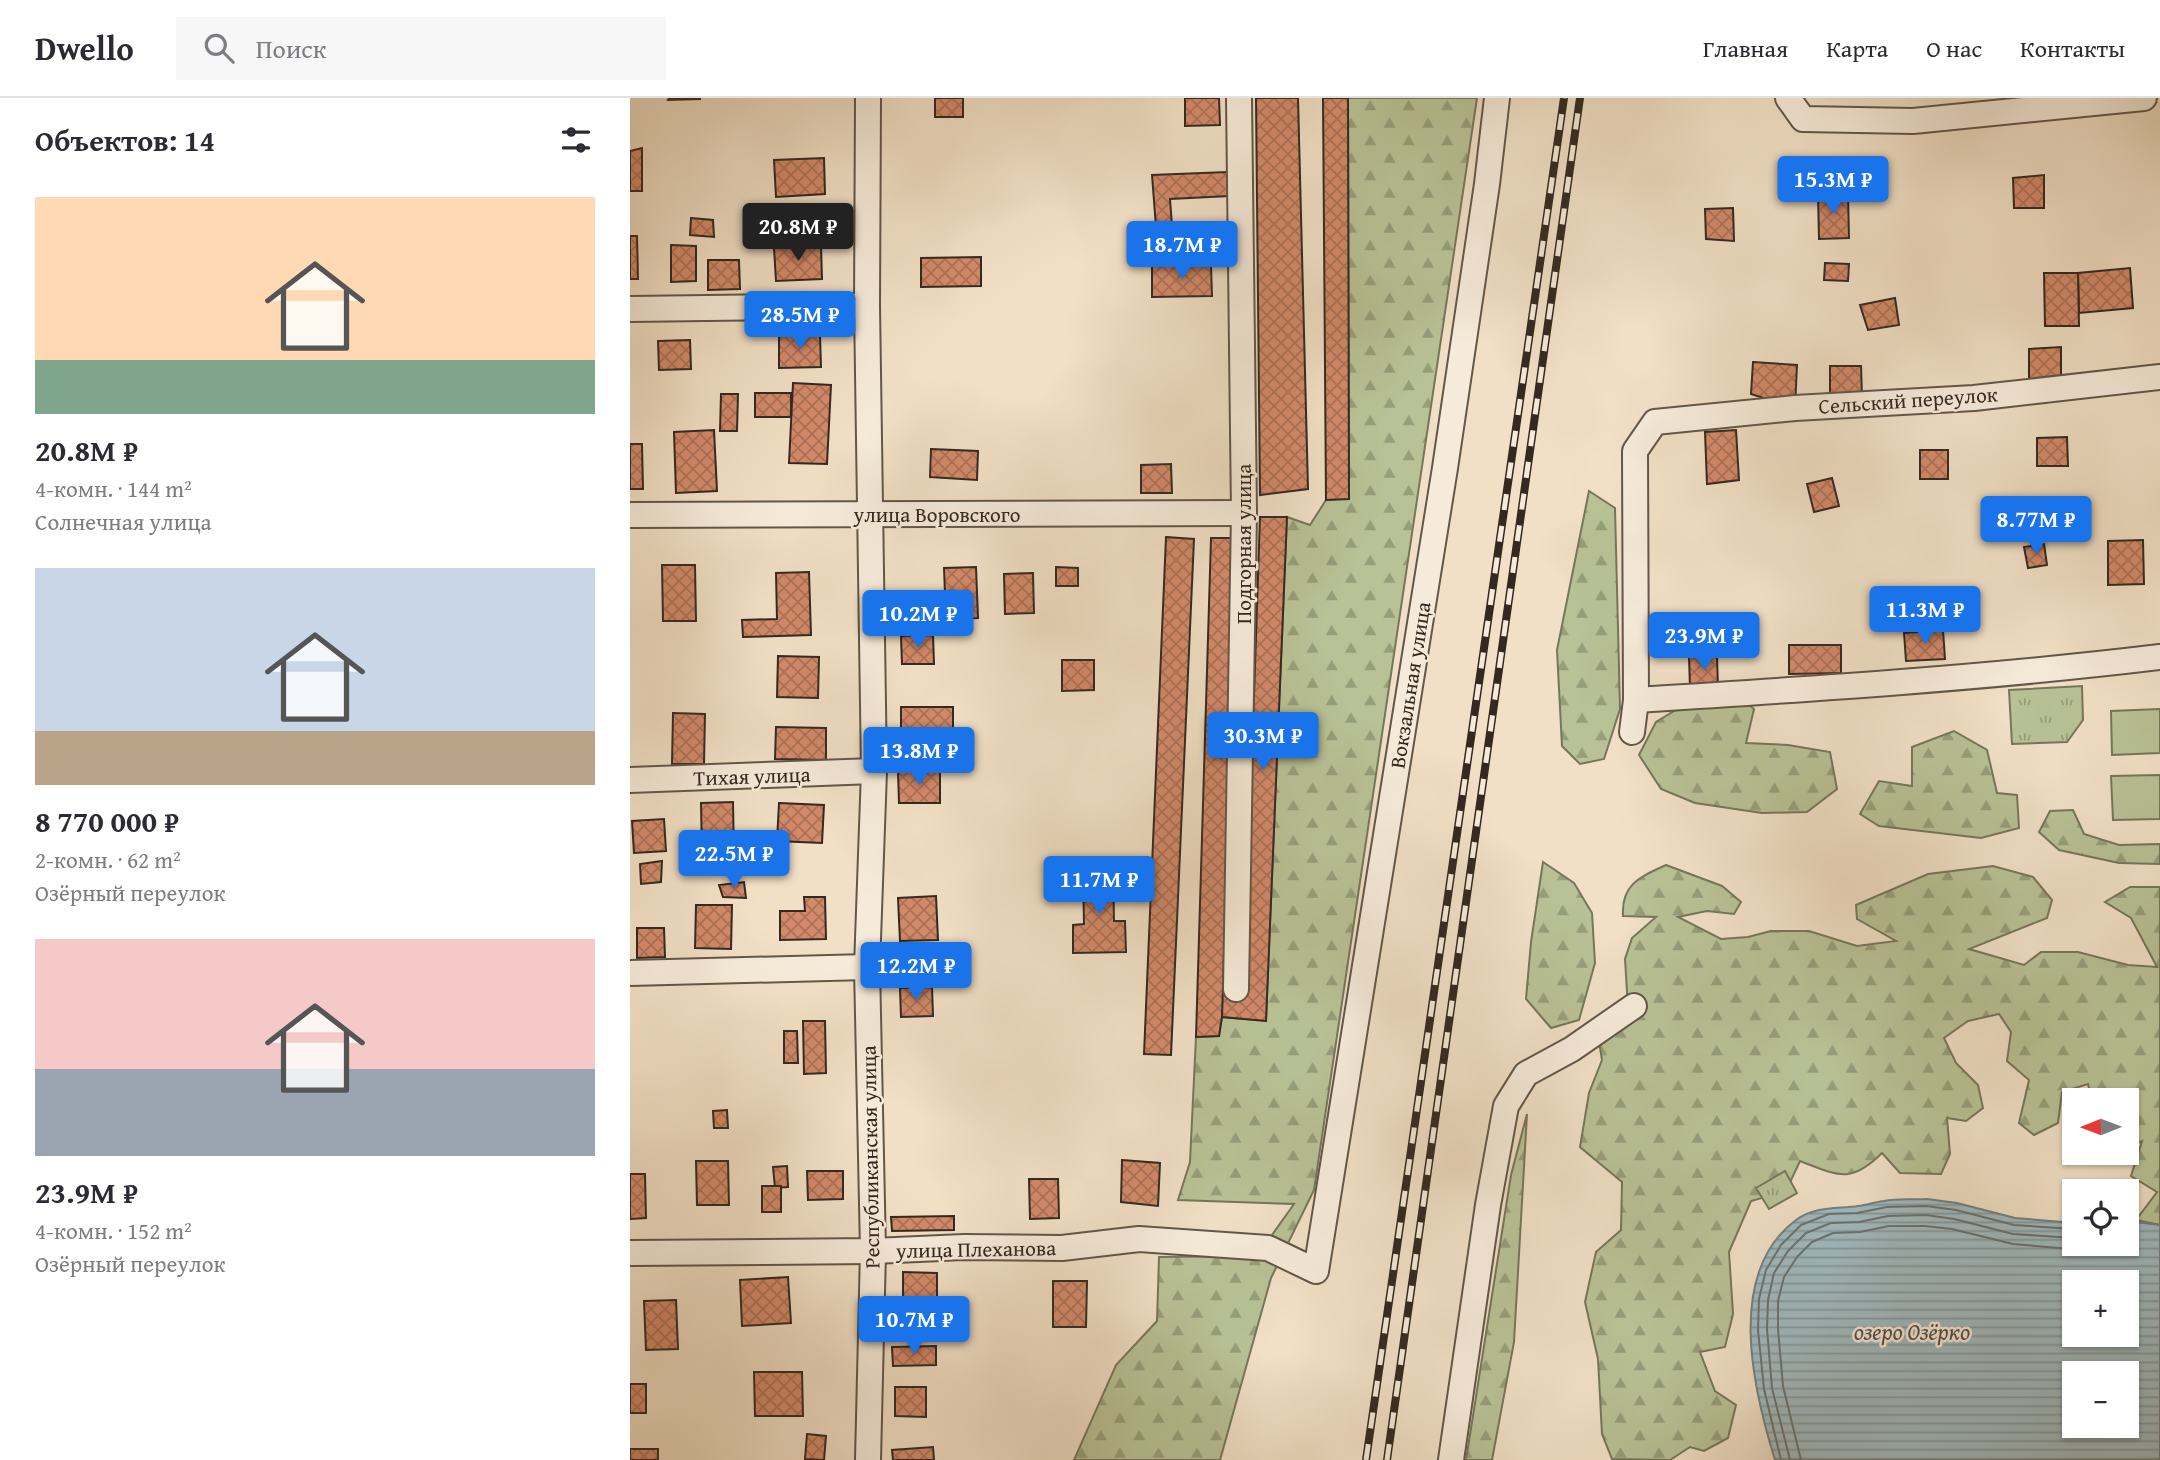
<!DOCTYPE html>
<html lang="ru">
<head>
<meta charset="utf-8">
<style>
	:root { --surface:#fff; --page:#f7f7f7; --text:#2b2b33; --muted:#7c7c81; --line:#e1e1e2; --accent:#1a73e8 }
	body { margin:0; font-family:"Gentium Book Plus",serif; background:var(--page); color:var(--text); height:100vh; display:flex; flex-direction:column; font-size:26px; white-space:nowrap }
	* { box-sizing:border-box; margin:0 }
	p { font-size:23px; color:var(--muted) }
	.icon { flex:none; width:38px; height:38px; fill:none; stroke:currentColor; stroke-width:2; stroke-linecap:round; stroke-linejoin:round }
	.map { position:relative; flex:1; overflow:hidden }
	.sheet { display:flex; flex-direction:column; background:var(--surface); width:630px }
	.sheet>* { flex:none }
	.needle { width:46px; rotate:269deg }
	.fabs { position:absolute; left:1432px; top:990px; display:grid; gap:14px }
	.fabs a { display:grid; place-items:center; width:77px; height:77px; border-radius:0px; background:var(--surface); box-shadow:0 2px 5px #0004; font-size:35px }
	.price { position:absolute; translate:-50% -60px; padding:0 16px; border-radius:7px; background:var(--accent); color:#fff; font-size:23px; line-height:46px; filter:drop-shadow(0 2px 4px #0008) }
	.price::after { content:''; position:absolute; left:50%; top:42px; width:21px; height:16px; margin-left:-10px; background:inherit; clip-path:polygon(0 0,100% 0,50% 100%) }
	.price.current { background:#222; color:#fff }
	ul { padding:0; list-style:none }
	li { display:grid; align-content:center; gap:14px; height:371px; padding:0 35px }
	li span { display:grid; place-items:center; height:217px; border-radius:0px; color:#555 }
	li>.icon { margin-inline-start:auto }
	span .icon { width:126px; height:126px; fill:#fffc; stroke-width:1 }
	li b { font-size:30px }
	h2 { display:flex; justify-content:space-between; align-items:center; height:84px; padding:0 35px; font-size:30px }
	header { display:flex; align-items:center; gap:42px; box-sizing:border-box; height:98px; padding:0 35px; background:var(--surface); border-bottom:2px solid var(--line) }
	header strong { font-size:33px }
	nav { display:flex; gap:38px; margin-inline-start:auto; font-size:24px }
	.search { width:490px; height:63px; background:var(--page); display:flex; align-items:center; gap:18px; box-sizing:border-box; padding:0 24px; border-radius:0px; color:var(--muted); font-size:26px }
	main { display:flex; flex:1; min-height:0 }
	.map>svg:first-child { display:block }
	.forest { fill:url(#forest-firs); stroke:#76765c; stroke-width:2 }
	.park { fill:url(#park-tufts); stroke:#76765c; stroke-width:2 }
	.garden { fill:#b8c296; stroke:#76765c; stroke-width:2 }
	.water { fill:url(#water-rules); stroke:#748080; stroke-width:2; fill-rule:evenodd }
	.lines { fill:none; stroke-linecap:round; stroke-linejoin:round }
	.shore { stroke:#6a7270; stroke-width:2 }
	.building { fill:url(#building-cross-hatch); stroke:#332921; stroke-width:2 }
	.minor-casing { stroke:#62574a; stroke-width:28 }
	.minor { stroke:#f6ebda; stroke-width:24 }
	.rail-casing { stroke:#332921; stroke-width:8 }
	.rail { stroke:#f6ebda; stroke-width:5; stroke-dasharray:16; stroke-linecap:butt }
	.labels { text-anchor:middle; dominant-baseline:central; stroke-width:5; stroke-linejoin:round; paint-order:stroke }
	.street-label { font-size:21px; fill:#332921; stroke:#f6ebda }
	.water-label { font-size:23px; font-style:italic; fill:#4e4d49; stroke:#f6ebda }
</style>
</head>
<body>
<header>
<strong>Dwello</strong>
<div class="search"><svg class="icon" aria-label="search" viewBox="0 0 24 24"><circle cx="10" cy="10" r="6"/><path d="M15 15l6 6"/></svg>Поиск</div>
<nav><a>Главная</a><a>Карта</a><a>О нас</a><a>Контакты</a></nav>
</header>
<main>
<section class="sheet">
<h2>Объектов: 14<svg class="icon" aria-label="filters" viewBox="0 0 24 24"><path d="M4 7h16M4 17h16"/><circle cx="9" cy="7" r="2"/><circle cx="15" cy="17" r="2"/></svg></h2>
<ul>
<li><span style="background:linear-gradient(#ffd9b3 75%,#7fa58c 0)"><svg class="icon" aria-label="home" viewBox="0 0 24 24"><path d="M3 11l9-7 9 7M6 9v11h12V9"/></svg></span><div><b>20.8M ₽</b><p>4-комн. · 144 m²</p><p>Солнечная улица</p></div></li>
<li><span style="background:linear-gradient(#c9d6e8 75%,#b9a48a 0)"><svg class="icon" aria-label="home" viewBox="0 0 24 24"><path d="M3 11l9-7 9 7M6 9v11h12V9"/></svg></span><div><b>8 770 000 ₽</b><p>2-комн. · 62 m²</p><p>Озёрный переулок</p></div></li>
<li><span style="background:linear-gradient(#f6c9c9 60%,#9aa5b1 0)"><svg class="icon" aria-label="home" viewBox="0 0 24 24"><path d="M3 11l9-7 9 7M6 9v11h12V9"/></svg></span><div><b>23.9M ₽</b><p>4-комн. · 152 m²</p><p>Озёрный переулок</p></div></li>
</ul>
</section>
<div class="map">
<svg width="1530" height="1362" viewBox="0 0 1530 1362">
	<defs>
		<pattern id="forest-firs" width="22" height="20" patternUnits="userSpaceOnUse" patternTransform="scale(1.75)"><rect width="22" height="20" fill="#b8c296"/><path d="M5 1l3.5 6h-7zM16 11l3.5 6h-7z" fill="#969e7a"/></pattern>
		<pattern id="park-tufts" width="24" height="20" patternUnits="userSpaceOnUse" patternTransform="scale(1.75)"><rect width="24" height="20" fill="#b8c296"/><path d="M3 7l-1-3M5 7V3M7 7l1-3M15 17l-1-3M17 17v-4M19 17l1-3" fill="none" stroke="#969e7a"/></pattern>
		<pattern id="water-rules" width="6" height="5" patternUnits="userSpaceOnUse" patternTransform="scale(1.75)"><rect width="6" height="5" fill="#a0bac0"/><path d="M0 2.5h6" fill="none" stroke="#83979c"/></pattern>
		<pattern id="building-cross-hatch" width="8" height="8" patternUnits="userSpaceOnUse" patternTransform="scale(1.75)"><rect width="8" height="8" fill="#d38a6a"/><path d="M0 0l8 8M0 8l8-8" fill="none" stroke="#ac7157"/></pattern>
	</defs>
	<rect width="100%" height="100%" fill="#f1e0c6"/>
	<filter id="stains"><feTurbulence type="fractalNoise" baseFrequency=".00286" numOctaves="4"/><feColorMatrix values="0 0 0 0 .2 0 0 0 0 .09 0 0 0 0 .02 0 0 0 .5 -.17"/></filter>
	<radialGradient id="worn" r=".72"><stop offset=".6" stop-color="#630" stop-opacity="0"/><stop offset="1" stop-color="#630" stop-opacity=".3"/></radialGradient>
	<!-- forest -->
	<g class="forest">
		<path d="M718 0H847L684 1092 641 1180 590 1362H444L486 1267 527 1223 529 1159 627 1158 664 1106 548 1102 560 1064 566 939 589 938 592 919 636 923 657 419 680 427 696 402 719 400Z"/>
		<path d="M959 393 985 410 990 611 974 661 950 666 932 648 927 552Z"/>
		<path d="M1105 595 1124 611 1116 645 1158 647 1200 654 1207 691 1177 714 1132 715 1065 705 1031 691 1009 657 1026 624 1059 604Z"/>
		<path d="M1324 633 1357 652 1367 695 1387 697 1389 730 1351 740 1249 728 1230 716 1249 683 1282 688V649Z"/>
		<path d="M1443 712 1454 736 1489 747 1530 746V766L1489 765 1429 752 1409 734 1420 713Z"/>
		<path d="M913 764 944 785 962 815 965 865 949 922 921 930 896 901 901 844Z"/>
		<path d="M1036 767 1092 788 1111 804 1104 816 1077 813 1048 819 1091 841 1118 839 1141 833H1179L1227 848 1266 843 1227 821 1226 807 1298 776 1363 768 1403 779 1422 802 1417 820 1339 851 1394 867 1411 854H1448L1498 867 1527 869 1501 820 1475 804 1500 789H1530V1127L1506 1122 1527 1094 1501 1078 1512 1043 1496 1050V1003H1462L1458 986 1432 994 1428 1025 1404 1037 1389 1025 1399 982 1377 963 1381 934 1369 916 1338 923 1314 940 1326 965 1348 987 1353 1010 1336 1023 1317 1020 1320 1056 1311 1076 1270 1075 1252 1055C1220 1087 1207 1077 1170 1063L1156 1093 1121 1103 1099 1154 1103 1216 1095 1249 1070 1254 1085 1293 1106 1307 1098 1340 1074 1353 1060 1349 1040 1362 982 1361 972 1336 968 1261 955 1204 966 1154 991 1132 992 1084 950 1049 959 995 972 962 969 944 998 910 995 861 1002 840 1026 819 993 818C991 786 1010 779 1036 767Z"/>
		<path d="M897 1016 884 1244 862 1362H836L881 1077Z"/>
	</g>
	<!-- park -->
	<g class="park">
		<path d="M1452 588 1453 622 1437 644 1382 646 1379 592Z"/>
		<path d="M1155 1073 1167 1095 1139 1111 1126 1090Z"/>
	</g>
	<!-- garden -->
	<g class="garden">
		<path d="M1530 611V655L1482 657 1481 613Z"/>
		<path d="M1530 677V721L1483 722 1481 678Z"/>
	</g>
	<!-- water -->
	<path class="water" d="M1297 1101 1327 1105 1385 1120 1444 1125V1146H1496V1123L1530 1127V1362H1145C1123 1291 1095 1175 1166 1122 1185 1108 1207 1111 1228 1108 1237 1107 1245 1104 1254 1103 1268 1100 1283 1102 1297 1101ZM1444 1185H1496V1237H1444ZM1444 1276H1496V1328H1444Z"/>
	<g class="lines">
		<!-- shore -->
		<g class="shore">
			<path d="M1151 1362 1134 1291 1128 1232 1129 1201 1136 1172 1151 1147 1171 1127 1199 1116 1227 1115 1257 1109 1296 1108 1326 1112 1384 1127 1444 1131"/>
			<path d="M1160 1362 1142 1290 1137 1231 1138 1202 1144 1175 1158 1153 1176 1135 1201 1125 1229 1124 1258 1118 1296 1117 1324 1121 1383 1136 1444 1140"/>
			<path d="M1171 1362 1153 1288 1148 1231V1203L1154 1179 1167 1159 1182 1144 1203 1135 1230 1134 1259 1128H1295L1322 1131 1383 1146 1441 1151 1457 1146"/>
		</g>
	</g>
	<!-- building -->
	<g class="building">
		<path d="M39 0H70V1L38 2Z"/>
		<rect x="305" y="0" width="28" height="19"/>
		<path d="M555 0H589L590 27 555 28Z"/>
		<path d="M626 0H668L678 391 630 397Z"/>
		<path d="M693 0H718L719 401 696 402Z"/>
		<path d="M12 50V93H0V53Z"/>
		<path d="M194 60 195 96 146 99 144 62Z"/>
		<path d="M597 74 599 98 540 101 543 141 527 142 522 77Z"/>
		<path d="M1414 77V110H1384L1383 80Z"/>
		<path d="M1188 96H1218L1219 140 1189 141Z"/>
		<path d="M1103 110 1104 143 1076 141 1075 111Z"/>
		<path d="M61 120 83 122 84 139 60 137Z"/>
		<path d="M0 138H7L8 181H0Z"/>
		<path d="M41 147 66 148V183L41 184Z"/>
		<path d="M191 148 192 181 146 183 144 150Z"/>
		<path d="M351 159V188L291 189V160Z"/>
		<path d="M78 162H109L110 191 78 192Z"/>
		<path d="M1195 165 1219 166 1218 183 1194 182Z"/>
		<path d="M581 167 582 198 522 199V168Z"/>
		<path d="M1500 170 1503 210 1449 215 1448 175Z"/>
		<path d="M1414 175H1448L1449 228H1415Z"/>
		<path d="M1265 200 1269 227 1238 232 1230 207Z"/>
		<path d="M149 237H190L191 269 149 270Z"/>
		<path d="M60 242 61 271 29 272 28 243Z"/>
		<path d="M1431 249V281L1399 282V251Z"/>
		<path d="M1123 264 1167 267 1165 310 1121 296Z"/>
		<path d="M1200 268H1231L1232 298 1200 299Z"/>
		<path d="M163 285 201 287 197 366 159 365Z"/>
		<rect x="125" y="295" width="36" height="24"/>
		<path d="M91 296H108L107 333H90Z"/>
		<path d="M84 332 87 393 46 395 44 334Z"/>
		<path d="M1106 332 1109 382 1077 386 1075 334Z"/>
		<path d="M1437 339 1438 368H1407V340Z"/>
		<path d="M0 346H12L13 391H0Z"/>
		<path d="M301 351 348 353 347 382 300 379Z"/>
		<rect x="1290" y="352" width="28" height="29"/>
		<path d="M541 366 542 395H511V367Z"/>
		<path d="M1202 380 1209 408 1184 414 1177 386Z"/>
		<path d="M630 419H657L636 923 592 919V894L614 895Z"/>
		<path d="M536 439 564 441 541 957 514 956Z"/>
		<path d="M581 440H607L592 919 589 938 566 939Z"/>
		<path d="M1513 442 1514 486 1478 487V443Z"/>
		<path d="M1414 446 1417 467 1398 470 1394 449Z"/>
		<path d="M32 467H65L66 523H33Z"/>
		<path d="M346 469 348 520 316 521 314 470Z"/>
		<path d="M426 469 448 470V488H426Z"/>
		<path d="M179 474 181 537 113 539 112 522 147 521 146 475Z"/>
		<path d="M403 475 404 515 375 516 374 476Z"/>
		<path d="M1313 532 1315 561 1276 563 1274 535Z"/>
		<path d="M303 537 304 566H272L271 538Z"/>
		<path d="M1159 547H1211V575L1159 576Z"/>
		<path d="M148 558 189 559 188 600 147 599Z"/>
		<path d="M1059 558H1087L1088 589H1060Z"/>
		<path d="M432 562H464V592L432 593Z"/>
		<path d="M271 609H323V631L271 632Z"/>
		<path d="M43 615 75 616 74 666H42Z"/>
		<path d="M146 629 196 630V662L145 661Z"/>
		<path d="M268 674H310V705H269Z"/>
		<path d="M103 704 104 759 72 760 71 705Z"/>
		<path d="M149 705 194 707 192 745 147 743Z"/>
		<path d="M34 721 36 753 4 755 2 723Z"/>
		<path d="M32 763 31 784 11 786 10 766Z"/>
		<path d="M483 769 484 823H495L496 854 443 855V827L454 826 453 770Z"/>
		<path d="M114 784 116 800 93 799 89 787Z"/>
		<path d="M306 798 308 842 270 843 268 800Z"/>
		<path d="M174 799H195L196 841 150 842V813H175Z"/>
		<path d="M66 807H102L101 851 65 850Z"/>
		<path d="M7 830H34L35 859 7 860Z"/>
		<path d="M302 889 303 918 271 919 270 890Z"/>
		<path d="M173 923H195L196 975 174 976Z"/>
		<path d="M154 933H167L168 965H154Z"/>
		<path d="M97 1012 98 1030H84L83 1013Z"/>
		<path d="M492 1062 530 1065 528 1108 491 1104Z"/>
		<path d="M66 1063H98L99 1107H67Z"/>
		<path d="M157 1068 158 1089 145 1090 143 1069Z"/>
		<path d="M177 1073H213V1101L178 1102Z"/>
		<path d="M0 1076H15L16 1120 0 1121Z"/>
		<path d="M399 1081H428L429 1120 400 1121Z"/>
		<rect x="132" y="1088" width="19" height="26"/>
		<path d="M324 1118V1132L262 1133 261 1119Z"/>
		<path d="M273 1174 307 1175V1234H273Z"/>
		<path d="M158 1179 161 1225 112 1228 110 1182Z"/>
		<path d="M423 1183H457L456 1229H423Z"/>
		<path d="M46 1202 48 1251 16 1252 14 1203Z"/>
		<path d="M306 1248V1267L263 1268 262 1249Z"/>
		<path d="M124 1274H172L173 1318H125Z"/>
		<rect x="0" y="1286" width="16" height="29"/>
		<path d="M265 1289H296V1319L265 1318Z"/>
		<path d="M177 1336 196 1338 194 1362 175 1361Z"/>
		<path d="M303 1349 304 1362H263L262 1352Z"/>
		<rect x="0" y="1351" width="28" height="11"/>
	</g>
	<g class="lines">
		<!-- minor casing -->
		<g class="minor-casing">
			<g id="minor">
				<path d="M1158 0 1173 21 1283 23 1514 0"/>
				<path d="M0 211 237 208"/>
				<path d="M0 417 614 415"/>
				<path d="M1006 602C1181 591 1356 580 1530 559"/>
				<path d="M1002 634 1006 602 1005 353 1025 324 1165 310 1344 300 1530 279"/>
				<path d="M0 682 244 673"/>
				<path d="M0 875 237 869"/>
				<path d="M606 891 614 415 609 0"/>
				<path d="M0 1155 243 1153 334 1149 432 1150 509 1141 638 1150 686 1173 815 370 857 86 867 0"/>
				<path d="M238 1362 243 1153 237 869 244 673 237 208 238 0"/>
				<path d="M821 1362 858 1107 876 1008 896 976 942 951 1004 908"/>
			</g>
		</g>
		<!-- minor -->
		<use href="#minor" class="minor"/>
		<!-- rail casing -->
		<g class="rail-casing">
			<g id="rail">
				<path d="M736 1362 934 0"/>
				<path d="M757 1362 950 0"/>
			</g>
		</g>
		<!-- rail -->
		<use href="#rail" class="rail"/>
	</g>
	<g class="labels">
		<!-- street labels -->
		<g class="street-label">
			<text transform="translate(1278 302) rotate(-4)">Сельский переулок</text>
			<text x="307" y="416">улица Воровского</text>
			<text transform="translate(613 446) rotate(-90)">Подгорная улица</text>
			<text transform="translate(780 587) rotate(-81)">Вокзальная улица</text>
			<text transform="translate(122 678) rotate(-2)">Тихая улица</text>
			<text transform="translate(240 1059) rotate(-91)">Республиканская улица</text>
			<text transform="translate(346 1151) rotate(-1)">улица Плеханова</text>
		</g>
		<!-- water labels -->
		<g class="water-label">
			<text x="1282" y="1233">озеро Озёрко</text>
		</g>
	</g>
	<rect width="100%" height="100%" filter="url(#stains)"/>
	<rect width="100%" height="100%" fill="url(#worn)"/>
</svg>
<div class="fabs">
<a><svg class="needle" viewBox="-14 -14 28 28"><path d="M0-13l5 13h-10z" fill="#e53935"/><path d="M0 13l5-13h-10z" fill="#7c7c81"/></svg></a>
<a><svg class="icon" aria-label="locate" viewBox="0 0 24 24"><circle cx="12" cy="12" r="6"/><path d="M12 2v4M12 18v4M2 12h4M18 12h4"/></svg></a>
<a>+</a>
<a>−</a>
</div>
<b class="price" style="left:1203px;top:118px">15.3M ₽</b>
<b class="price current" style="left:168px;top:165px">20.8M ₽</b>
<b class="price" style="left:552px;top:183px">18.7M ₽</b>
<b class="price" style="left:170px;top:253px">28.5M ₽</b>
<b class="price" style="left:1406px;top:458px">8.77M ₽</b>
<b class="price" style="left:1295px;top:548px">11.3M ₽</b>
<b class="price" style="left:288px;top:552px">10.2M ₽</b>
<b class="price" style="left:1074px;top:574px">23.9M ₽</b>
<b class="price" style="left:633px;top:674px">30.3M ₽</b>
<b class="price" style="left:289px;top:689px">13.8M ₽</b>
<b class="price" style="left:104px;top:792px">22.5M ₽</b>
<b class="price" style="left:469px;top:818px">11.7M ₽</b>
<b class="price" style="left:286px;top:904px">12.2M ₽</b>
<b class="price" style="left:284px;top:1258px">10.7M ₽</b>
</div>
</main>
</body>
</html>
